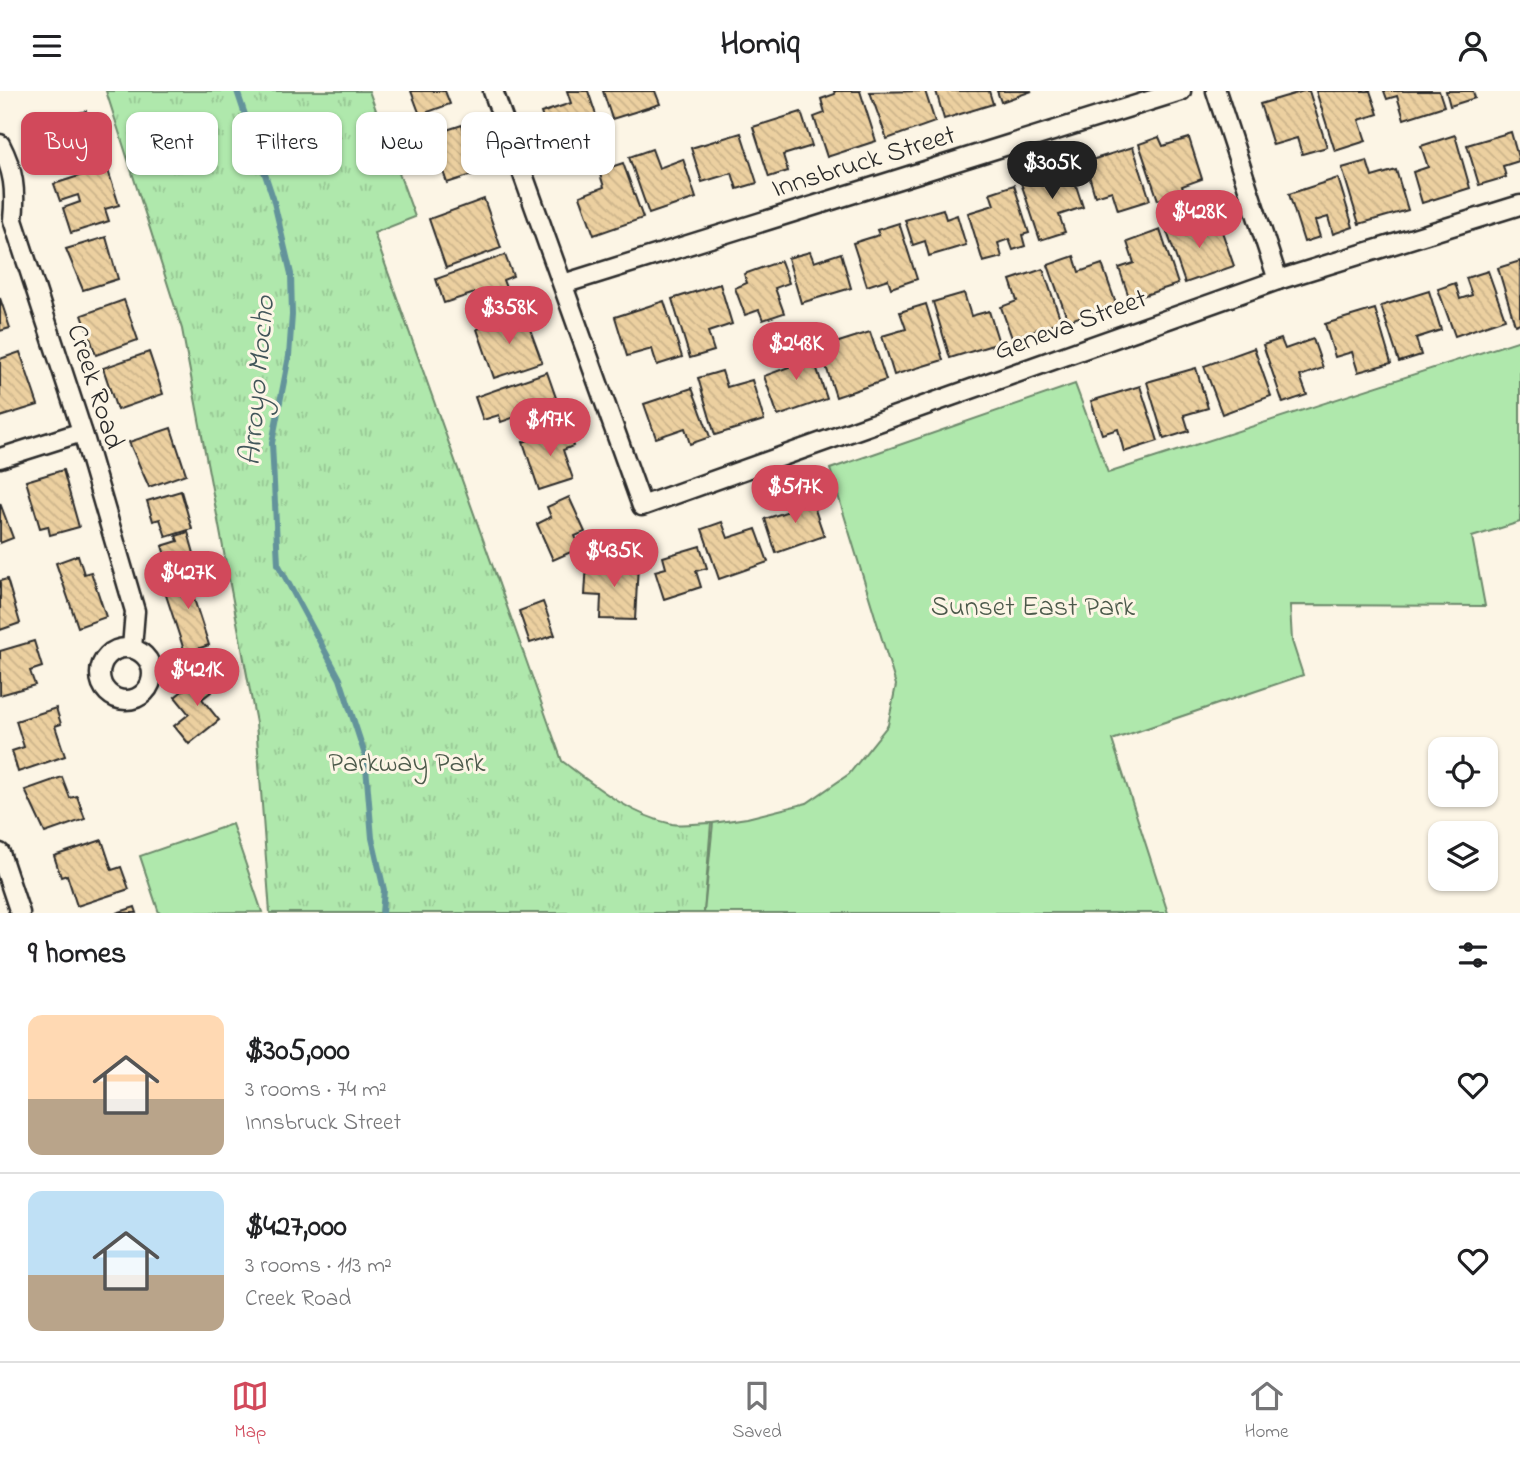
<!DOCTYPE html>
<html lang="en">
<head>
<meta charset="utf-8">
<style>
	:root { --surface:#fff; --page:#f2f2f2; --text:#202124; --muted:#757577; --line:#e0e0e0; --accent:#d1495b }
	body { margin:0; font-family:"Indie Flower",sans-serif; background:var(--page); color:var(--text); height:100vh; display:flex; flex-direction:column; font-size:26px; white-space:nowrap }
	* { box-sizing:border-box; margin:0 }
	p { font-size:23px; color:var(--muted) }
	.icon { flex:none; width:38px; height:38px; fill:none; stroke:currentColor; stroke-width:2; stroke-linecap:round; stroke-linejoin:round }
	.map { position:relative; height:822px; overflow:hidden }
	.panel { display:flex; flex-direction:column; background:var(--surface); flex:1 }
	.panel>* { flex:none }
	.hud { position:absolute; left:21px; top:21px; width:700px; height:63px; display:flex; gap:14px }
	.controls { position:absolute; left:1428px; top:646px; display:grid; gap:14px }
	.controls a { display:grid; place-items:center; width:70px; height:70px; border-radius:14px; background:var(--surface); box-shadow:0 2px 5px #0004; font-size:35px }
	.price { position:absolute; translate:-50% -60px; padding:0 16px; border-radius:24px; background:var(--accent); color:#fff; font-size:23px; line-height:46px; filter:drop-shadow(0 2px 4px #0008) }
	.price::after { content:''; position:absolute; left:50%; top:42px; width:21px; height:16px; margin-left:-10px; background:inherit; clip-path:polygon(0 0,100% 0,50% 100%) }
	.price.on { background:#222; color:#fff }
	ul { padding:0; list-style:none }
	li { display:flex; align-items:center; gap:21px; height:175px; padding:0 28px }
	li+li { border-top:2px solid var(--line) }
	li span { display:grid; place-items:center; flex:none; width:196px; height:140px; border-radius:14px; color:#555 }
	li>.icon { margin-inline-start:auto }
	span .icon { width:84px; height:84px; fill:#fffc; stroke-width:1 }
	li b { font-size:30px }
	h2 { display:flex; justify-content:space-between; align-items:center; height:84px; padding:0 28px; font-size:30px }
	.chip { padding:0 24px; border-radius:14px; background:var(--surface); box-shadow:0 2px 5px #0004; font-size:24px; line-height:63px }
	.chip.on { background:var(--accent); color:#fff }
	header { display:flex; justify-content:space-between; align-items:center; height:91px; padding:0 28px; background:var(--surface); font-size:32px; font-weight:800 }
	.tabs { display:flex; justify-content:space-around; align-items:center; height:98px; border-top:2px solid var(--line); background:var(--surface); font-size:19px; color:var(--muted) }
	.tabs a { display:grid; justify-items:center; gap:4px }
	.tabs .on { color:var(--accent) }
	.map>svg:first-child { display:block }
	.grass { fill:url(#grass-tufts); stroke:#6d8a6c; stroke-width:2 }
	.park { fill:#afe8ac; stroke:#6d8a6c; stroke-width:2 }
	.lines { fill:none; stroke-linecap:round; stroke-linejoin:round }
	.stream { stroke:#63939b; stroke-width:6 }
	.building { fill:url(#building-back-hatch); stroke:#2b2b2b; stroke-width:2 }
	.minor-casing { stroke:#2b2b2b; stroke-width:23 }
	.minor { stroke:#fcf5e5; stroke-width:18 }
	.labels { text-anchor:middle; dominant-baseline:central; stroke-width:6; stroke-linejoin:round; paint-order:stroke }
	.street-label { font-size:28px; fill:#2b2b2b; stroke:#fcf5e5 }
	.park-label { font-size:28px; fill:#4c5a4b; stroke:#fcf5e5 }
	.water-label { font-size:30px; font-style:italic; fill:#42565a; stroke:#fcf5e5 }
</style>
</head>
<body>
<header><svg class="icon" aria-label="menu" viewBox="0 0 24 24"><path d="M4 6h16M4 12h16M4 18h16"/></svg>Homiq<svg class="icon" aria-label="person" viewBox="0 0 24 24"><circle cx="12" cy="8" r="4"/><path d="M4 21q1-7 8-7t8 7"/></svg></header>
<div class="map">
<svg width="1520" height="822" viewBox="0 0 1520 822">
	<defs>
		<pattern id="grass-tufts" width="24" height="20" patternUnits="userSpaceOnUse" patternTransform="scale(1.75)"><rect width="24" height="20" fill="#afe8ac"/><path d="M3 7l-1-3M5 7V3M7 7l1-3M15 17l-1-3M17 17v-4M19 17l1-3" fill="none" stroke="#97c794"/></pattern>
		<pattern id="building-back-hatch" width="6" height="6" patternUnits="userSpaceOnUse" patternTransform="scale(1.75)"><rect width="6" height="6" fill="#ecd0a0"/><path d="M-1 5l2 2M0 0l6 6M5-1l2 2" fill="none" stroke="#cbb38a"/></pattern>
	</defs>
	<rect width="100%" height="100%" fill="#fcf5e5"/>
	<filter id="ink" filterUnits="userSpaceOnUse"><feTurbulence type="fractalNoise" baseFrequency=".0143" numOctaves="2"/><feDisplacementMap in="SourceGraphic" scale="14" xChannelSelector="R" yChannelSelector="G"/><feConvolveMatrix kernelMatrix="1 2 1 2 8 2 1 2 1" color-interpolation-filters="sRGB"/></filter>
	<g filter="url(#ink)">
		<!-- grass -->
		<path class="grass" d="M106 0H369L415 126 374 142 562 670C595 695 630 724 672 733 684 735 699 732 711 732L704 822H270L256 632 182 238Z"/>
		<!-- park -->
		<g class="park">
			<path d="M1520 249V431L1472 446 1485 515 1290 514 1292 550 1303 584 1112 649 1168 822H704L713 732 747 727 807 712 849 683 888 634 896 594 830 378 1075 293 1108 382Z"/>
			<path d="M232 733 262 821 159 822 140 765Z"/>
		</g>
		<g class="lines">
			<!-- stream -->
			<path class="stream" d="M237 0 273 107 291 183 292 224 289 265 272 352 278 473 340 588 365 664 372 747 384 799 382 822"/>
		</g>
		<!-- building -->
		<g class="building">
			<path d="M411 0H445L450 13 420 24Z"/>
			<path d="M567 0H588L601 39 552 55 541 22 571 12Z"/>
			<path d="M603 0H655L660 13 612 28Z"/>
			<path d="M834 0H860L876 50 827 66 814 26 825 22 821 8 835 3Z"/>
			<path d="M925 0 935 31 887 48 870 1Z"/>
			<path d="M936 0H989L993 13 944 28Z"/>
			<path d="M997 0H1032L1001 11Z"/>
			<path d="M1304 0H1309L1327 56 1302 63 1297 47 1273 54 1260 13Z"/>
			<path d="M1316 0H1370L1378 23 1359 29 1366 50 1335 60Z"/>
			<path d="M1384 0H1439L1444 15 1404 28 1397 5 1387 8Z"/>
			<path d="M1446 0H1473L1475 7 1450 15Z"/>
			<path d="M86 20 98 60 56 72 44 32Z"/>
			<path d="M801 21 812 55 783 64 788 80 769 86 753 36Z"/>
			<path d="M462 34 478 82 447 92 431 44Z"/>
			<path d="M1511 41 1519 70 1503 75 1506 86 1479 94 1467 54Z"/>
			<path d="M741 42 757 92 737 98 732 82 702 91 691 57Z"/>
			<path d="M1455 44 1470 97 1422 112 1413 81 1428 76 1421 55Z"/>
			<path d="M1159 46 1163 55 1189 47 1202 88 1182 95 1184 101 1158 109 1139 53Z"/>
			<path d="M1133 56 1150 109 1118 119 1112 100 1095 105 1085 71Z"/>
			<path d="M652 58 659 77 683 68 696 107 649 123 629 66Z"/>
			<path d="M1367 70 1372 86 1396 79 1408 119 1359 133 1342 77Z"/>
			<path d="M623 72 643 127 594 144 580 105 604 96 599 80Z"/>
			<path d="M107 76 119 114 105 118 109 130 71 142 63 117 80 111 78 104 60 110 54 93Z"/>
			<path d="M1070 76 1083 116 1059 124 1065 141 1040 149 1021 92Z"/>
			<path d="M1338 87 1353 136 1333 143 1328 126 1315 130 1320 146 1304 151 1289 103Z"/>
			<path d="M1014 94 1029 142 1022 144 1025 155 1013 159 1009 148 998 152 1002 166 983 171 968 122 994 114 990 102Z"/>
			<path d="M484 108 501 157 446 177 429 128Z"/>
			<path d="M943 118 946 128 957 124 966 154 929 165 925 150 913 154 905 129Z"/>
			<path d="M1190 126 1196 143 1220 135 1234 175 1185 192 1165 135Z"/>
			<path d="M899 132 917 188 891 197 888 188 867 195 853 152 879 144 877 139Z"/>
			<path d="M1160 139 1178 193 1130 209 1119 177 1134 172 1127 151Z"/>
			<path d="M106 146 118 188 83 199 66 158Z"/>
			<path d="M810 161 814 171 841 162 851 197 801 212 788 167Z"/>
			<path d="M505 164 513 185 503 189 512 212 482 223 475 202 444 212 436 188Z"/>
			<path d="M1074 165 1079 181 1102 173 1116 213 1068 230 1048 174Z"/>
			<path d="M781 170 789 192 775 197 784 222 763 229 759 219 745 224 735 197 747 192 744 183Z"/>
			<path d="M1520 170V232L1515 234 1498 177Z"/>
			<path d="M1043 178 1061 230 1012 247 1001 216 1017 210 1010 189Z"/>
			<path d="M1488 180 1505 228 1455 245 1438 198 1455 192 1460 208 1472 204 1466 187Z"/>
			<path d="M720 193 732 233 708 241 714 260 690 267 672 208Z"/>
			<path d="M1429 200 1441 239 1416 247 1421 264 1399 271 1381 215Z"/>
			<path d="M964 202 971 225 989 220 999 252 950 267 933 211Z"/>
			<path d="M0 207 10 237 0 240Z"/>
			<path d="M124 209 138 249 96 264 82 224Z"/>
			<path d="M664 210 682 266 657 274 652 258 627 265 615 226Z"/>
			<path d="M926 213 943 269 894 284 882 245 906 238 900 221Z"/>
			<path d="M1375 218 1391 272 1358 281 1352 261 1335 266 1325 233Z"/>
			<path d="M524 222 542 271 494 287 477 238Z"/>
			<path d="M870 241 886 289 836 306 820 257Z"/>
			<path d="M1281 248 1285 258 1313 248 1323 277 1300 285 1307 304 1283 312 1263 254Z"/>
			<path d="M808 251 827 308 778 325 764 285 789 276 783 260Z"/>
			<path d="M1254 257 1271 305 1222 323 1204 275Z"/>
			<path d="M20 261 38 314 0 326V268Z"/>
			<path d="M149 261 163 303 117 319 103 277Z"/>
			<path d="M1196 277 1208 317 1184 324 1189 340 1164 348 1147 291Z"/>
			<path d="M722 280 727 296 752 289 764 329 715 344 698 287Z"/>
			<path d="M547 281 563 327 524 341 518 325 501 331 499 324 483 329 475 306Z"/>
			<path d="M1140 295 1158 350 1124 361 1118 338 1102 343 1091 310Z"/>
			<path d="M692 297 710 346 690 353 685 337 656 347 644 313Z"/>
			<path d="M567 336 573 355 563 359 573 388 539 399 523 351Z"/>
			<path d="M171 337 186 383 149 396 129 351Z"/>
			<path d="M63 379 79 436 50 444 48 435 40 437 26 390Z"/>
			<path d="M181 400 192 438 166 446 160 428 153 430 147 410Z"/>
			<path d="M809 401 824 445 776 462 765 428 792 419 788 409Z"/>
			<path d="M569 406 585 441 575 445 580 457 553 469 537 433 551 426 547 416Z"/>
			<path d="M0 412 13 447 0 452Z"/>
			<path d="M722 431 728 447 756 438 768 471 719 488 702 438Z"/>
			<path d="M188 441 195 466 168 473 162 455 178 450 176 445Z"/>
			<path d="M700 455 707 477 696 480 701 496 664 508 655 480 666 477 663 466Z"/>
			<path d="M78 464 84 483 91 481 106 526 78 536 56 472Z"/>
			<path d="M587 471 638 473 635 529 600 528 601 505 585 504Z"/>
			<path d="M202 483 208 500 193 505 209 554 185 562 163 495Z"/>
			<path d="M7 488 20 532 0 539V490Z"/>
			<path d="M543 511 555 544 530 552 519 520Z"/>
			<path d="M34 550 42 576 30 580 35 594 0 604V560Z"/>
			<path d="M208 579 220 594 202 608 219 629 189 653 174 635 189 623 175 606Z"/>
			<path d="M56 617 61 633 55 635 65 665 18 681 12 660 24 656 16 630Z"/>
			<path d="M62 686 70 707 77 705 85 728 45 742 25 699Z"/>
			<path d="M102 749 112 779 121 776 129 798 77 815 67 784 61 786 54 765Z"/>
			<path d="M135 816 137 822H116Z"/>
		</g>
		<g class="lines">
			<!-- minor casing -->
			<g class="minor-casing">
				<g id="minor">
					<path d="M493 0 642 415 1278 189 1520 114"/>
					<path d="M1216 0 1278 189"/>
					<path d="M0 53C14 80 16 99 13 129L85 349 135 520 132 557"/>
					<path d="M563 193 1181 0"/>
					<path d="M0 367 82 341"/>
					<circle cx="126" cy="583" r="26"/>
					<path d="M0 762 20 822"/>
				</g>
			</g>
			<!-- minor -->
			<use href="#minor" class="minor"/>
		</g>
	</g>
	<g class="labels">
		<!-- street labels -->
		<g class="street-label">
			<text transform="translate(864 72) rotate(-17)">Innsbruck Street</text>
			<text transform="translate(1071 235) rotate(-20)">Geneva Street</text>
			<text transform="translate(94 296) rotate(72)">Creek Road</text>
		</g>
		<!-- park labels -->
		<g class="park-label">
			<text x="1033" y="517">Sunset East Park</text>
			<text x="407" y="673">Parkway Park</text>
		</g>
		<!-- water labels -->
		<g class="water-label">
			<text transform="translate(259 290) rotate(-85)">Arroyo Mocho</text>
		</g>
	</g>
</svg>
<div class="controls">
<a><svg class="icon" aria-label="locate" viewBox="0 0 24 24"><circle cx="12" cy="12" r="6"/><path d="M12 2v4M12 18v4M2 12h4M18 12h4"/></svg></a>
<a><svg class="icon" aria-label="layers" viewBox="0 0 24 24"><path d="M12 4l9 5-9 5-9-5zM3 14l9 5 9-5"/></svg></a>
</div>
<b class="price on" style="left:1052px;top:110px">$305K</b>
<b class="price" style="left:1199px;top:159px">$428K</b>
<b class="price" style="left:509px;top:255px">$358K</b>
<b class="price" style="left:796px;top:291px">$248K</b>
<b class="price" style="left:550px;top:367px">$197K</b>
<b class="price" style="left:795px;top:434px">$517K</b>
<b class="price" style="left:614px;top:498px">$435K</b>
<b class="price" style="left:188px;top:520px">$427K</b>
<b class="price" style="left:197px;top:617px">$421K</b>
<div class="hud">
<a class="chip on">Buy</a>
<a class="chip">Rent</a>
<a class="chip">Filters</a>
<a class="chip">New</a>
<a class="chip">Apartment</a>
</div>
</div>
<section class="panel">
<h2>9 homes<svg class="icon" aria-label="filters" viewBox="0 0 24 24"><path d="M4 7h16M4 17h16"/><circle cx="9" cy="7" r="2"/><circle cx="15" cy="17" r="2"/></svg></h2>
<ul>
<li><span style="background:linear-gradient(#ffd9b3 60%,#b9a48a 0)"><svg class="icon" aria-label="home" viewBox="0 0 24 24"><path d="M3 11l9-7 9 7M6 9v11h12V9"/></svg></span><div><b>$305,000</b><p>3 rooms · 74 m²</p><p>Innsbruck Street</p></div><svg class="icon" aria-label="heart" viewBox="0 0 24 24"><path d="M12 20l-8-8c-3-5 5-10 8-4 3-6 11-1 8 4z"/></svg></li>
<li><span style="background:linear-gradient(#bfe0f5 60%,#b9a48a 0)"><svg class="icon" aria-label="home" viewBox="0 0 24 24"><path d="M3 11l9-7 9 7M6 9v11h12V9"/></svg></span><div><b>$427,000</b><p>3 rooms · 113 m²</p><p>Creek Road</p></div><svg class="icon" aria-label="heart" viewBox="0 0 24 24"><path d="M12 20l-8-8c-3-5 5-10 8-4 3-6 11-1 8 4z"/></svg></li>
</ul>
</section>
<nav class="tabs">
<a class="on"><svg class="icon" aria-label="map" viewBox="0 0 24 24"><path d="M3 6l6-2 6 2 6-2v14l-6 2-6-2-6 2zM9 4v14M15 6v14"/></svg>Map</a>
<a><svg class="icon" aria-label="saved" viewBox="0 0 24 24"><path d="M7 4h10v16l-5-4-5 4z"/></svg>Saved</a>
<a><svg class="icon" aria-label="home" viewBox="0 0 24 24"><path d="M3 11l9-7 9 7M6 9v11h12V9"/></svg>Home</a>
</nav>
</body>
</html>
